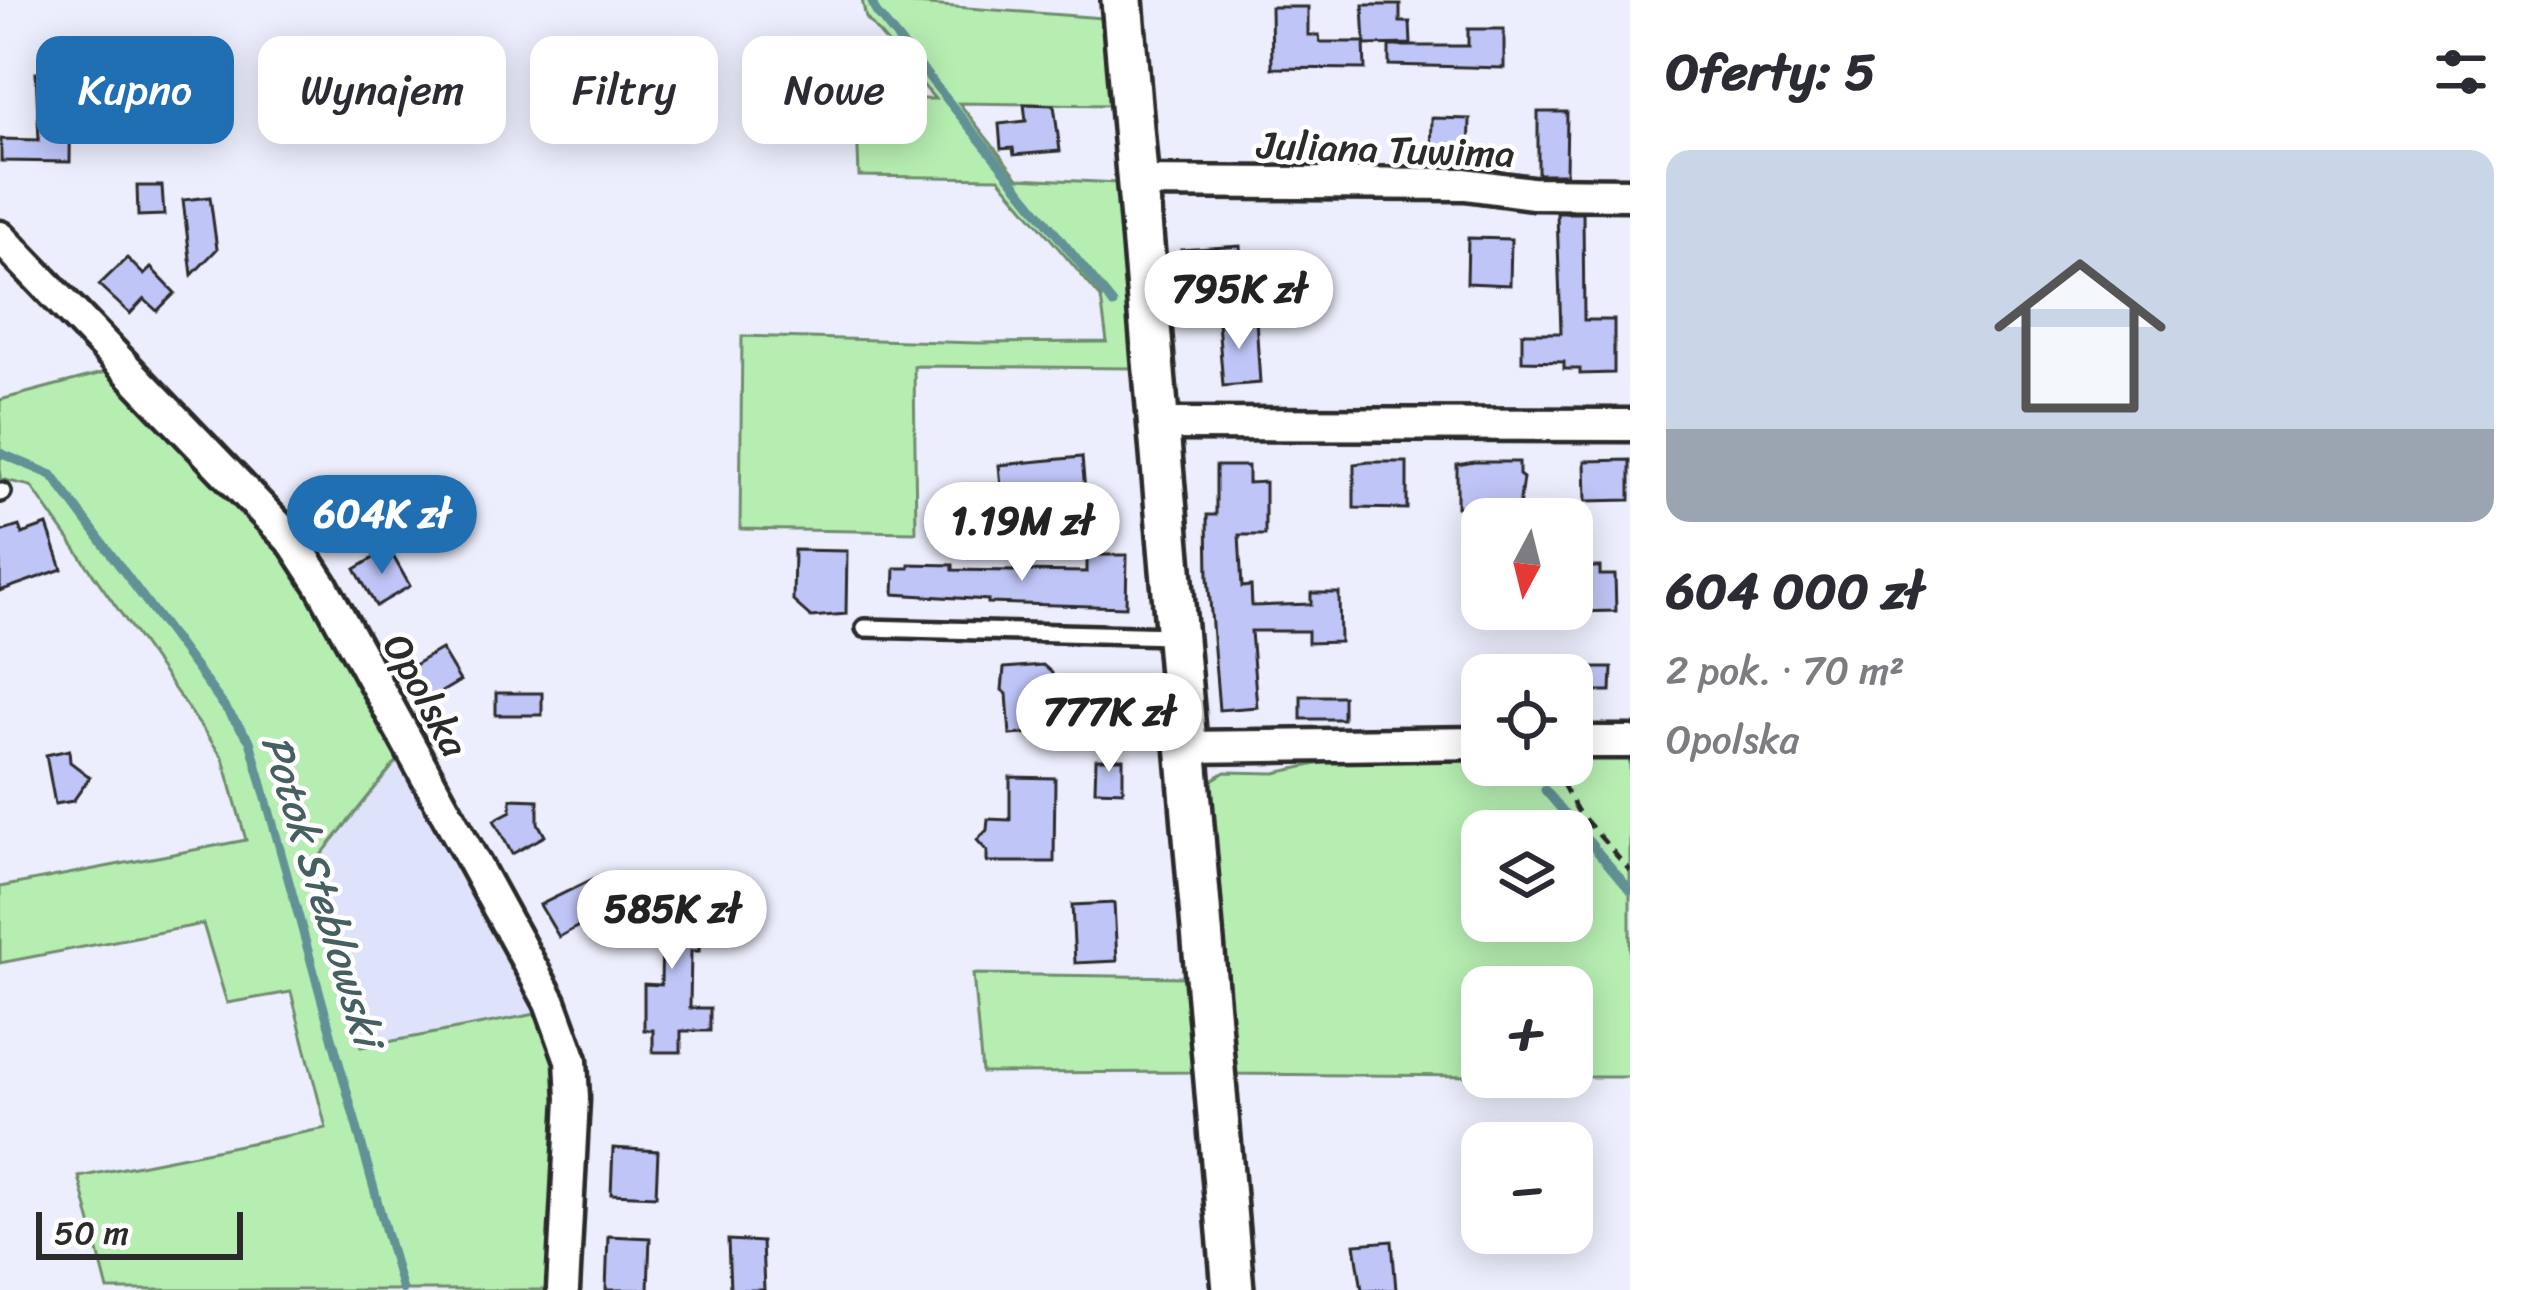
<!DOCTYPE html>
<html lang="pl">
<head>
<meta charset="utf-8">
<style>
	:root { --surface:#fff; --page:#f7f7f7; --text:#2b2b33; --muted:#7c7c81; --line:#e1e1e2; --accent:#1f6fb2 }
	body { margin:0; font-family:Sriracha,sans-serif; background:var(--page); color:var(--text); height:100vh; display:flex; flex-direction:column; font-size:45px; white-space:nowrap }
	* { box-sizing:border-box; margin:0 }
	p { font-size:39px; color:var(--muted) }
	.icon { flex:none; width:66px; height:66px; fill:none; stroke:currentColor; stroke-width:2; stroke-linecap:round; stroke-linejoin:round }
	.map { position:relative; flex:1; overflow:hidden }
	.details { display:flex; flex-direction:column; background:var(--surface); width:900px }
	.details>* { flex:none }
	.banner { position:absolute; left:36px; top:36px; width:1140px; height:108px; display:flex; gap:24px }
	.needle { width:78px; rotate:187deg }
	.fabs { position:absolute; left:1461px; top:498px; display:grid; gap:24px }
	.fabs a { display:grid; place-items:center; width:132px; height:132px; border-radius:24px; background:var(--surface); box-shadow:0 6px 30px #0003; font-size:60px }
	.scale { position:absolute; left:36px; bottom:30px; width:207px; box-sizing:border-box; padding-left:12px; border:6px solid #2b2b2b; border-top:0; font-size:33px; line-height:42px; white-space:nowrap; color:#2b2b2b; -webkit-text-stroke:9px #fff; paint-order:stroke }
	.price { position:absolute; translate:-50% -102px; padding:0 27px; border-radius:42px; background:#fff; color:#222; font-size:39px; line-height:78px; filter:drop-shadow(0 3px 6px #0008) }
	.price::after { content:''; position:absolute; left:50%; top:72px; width:36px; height:27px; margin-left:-18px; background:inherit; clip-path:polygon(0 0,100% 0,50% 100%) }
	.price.selected { background:var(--accent); color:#fff }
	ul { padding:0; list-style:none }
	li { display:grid; align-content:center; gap:24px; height:636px; padding:0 36px }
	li+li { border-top:3px solid var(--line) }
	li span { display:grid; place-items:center; height:372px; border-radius:24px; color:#555 }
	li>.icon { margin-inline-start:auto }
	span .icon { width:216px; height:216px; fill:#fffc; stroke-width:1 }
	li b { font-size:51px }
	h2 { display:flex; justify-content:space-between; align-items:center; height:144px; padding:0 36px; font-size:51px }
	.chip { padding:0 42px; border-radius:24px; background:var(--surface); box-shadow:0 6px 30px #0003; font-size:42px; line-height:108px }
	.chip.selected { background:var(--accent); color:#fff }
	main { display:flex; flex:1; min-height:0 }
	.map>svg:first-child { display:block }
	.built { fill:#dee2fb }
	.green { fill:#b6eeb2; stroke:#708c6e; stroke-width:3; fill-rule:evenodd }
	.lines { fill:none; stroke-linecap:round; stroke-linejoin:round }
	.stream { stroke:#629296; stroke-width:9 }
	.building { fill:#bfc5f7; stroke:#2b2b2b; stroke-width:3 }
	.service-casing { stroke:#2b2b2b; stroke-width:24 }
	.minor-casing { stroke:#2b2b2b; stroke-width:39 }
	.tertiary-casing { stroke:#2b2b2b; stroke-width:48 }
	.path { stroke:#2b2b2b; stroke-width:4.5; stroke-dasharray:12 9; stroke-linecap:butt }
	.service { stroke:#fff; stroke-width:15 }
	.minor { stroke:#fff; stroke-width:30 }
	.tertiary { stroke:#fff; stroke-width:39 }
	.labels { text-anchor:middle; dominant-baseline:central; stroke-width:9; stroke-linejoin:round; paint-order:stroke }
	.street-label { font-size:39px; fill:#2b2b2b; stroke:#fff }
	.water-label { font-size:42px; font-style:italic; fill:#465f61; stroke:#fff }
</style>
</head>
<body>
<main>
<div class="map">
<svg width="1630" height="1290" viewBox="0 0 1630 1290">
	<rect width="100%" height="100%" fill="#eceefd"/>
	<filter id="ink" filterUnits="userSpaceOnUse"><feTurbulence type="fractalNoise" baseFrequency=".00833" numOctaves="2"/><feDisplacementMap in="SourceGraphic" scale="24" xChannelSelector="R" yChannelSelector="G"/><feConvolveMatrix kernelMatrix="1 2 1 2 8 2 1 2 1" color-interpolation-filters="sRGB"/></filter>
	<g filter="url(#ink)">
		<!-- built -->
		<path class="built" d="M400 757 536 1014 361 1047 313 865Z"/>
		<!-- green -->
		<g class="green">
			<path d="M862 0 1102 18 1112 105 959 103 1018 178 1117 183 1133 336 1131 368 914 366 916 532 740 529 742 336 977 343 1107 342 1101 298 999 178 859 176 856 99H935L866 18Z"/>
			<path d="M117 369 228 480 301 576 400 757 313 865 361 1047 536 1014 560 1066 553 1290H108L79 1177 326 1128 291 992 227 1003 203 924 0 963V887L246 840 223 758 31 486 0 479V400Z"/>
			<path d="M1630 757V1077H1572V987H1482V1076L1225 1074 1207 783 1225 772 1275 773 1340 759 1482 758V765H1572V758ZM1482 831H1572V921H1482Z"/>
			<path d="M973 974 1189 977 1201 1072 982 1073Z"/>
		</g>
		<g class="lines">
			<!-- stream -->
			<g class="stream">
				<path d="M871 0 876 12 1113 304"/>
				<path d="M0 453 52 475 250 741 402 1290"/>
				<path d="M1545 790 1630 890"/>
			</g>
		</g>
		<!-- building -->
		<g class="building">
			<path d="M1363 5H1400V22H1410L1411 44 1365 45Z"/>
			<path d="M1271 7H1308V35H1319L1320 42H1364L1365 69 1272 68Z"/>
			<path d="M1468 29H1504V68L1389 65V46H1468Z"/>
			<path d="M36 73 71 75 70 162 1 161V139L39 140Z"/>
			<path d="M1024 104 1054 105 1060 151 1014 155 1013 148 1001 149 999 124 1026 121Z"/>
			<path d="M1538 112H1567L1566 174H1538Z"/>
			<path d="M1432 118 1470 119 1469 160 1431 159Z"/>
			<path d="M137 186H162L164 215 138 216Z"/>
			<path d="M210 197 217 249 192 275 183 200Z"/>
			<path d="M1557 213H1583L1584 320H1614V373L1580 374V369H1564V362L1522 361V333H1561Z"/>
			<path d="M1468 238 1511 239 1510 285 1467 283Z"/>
			<path d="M1240 246 1242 277 1183 281 1181 250Z"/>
			<path d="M127 258 144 275 151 268 175 293 157 311 144 299 130 314 99 285Z"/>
			<rect x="1266" y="266" width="35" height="34"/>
			<path d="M1256 319 1260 383 1223 386 1218 322Z"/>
			<path d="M1082 457 1086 503 1003 510 999 465Z"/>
			<path d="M1630 460V500L1586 501 1585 461Z"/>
			<path d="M1369 462H1407V509L1354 508V464Z"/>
			<path d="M1474 462H1519V475L1523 478 1519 507H1457V465Z"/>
			<path d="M1216 466H1248V483L1265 482V535H1239L1242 587 1251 586 1252 606 1311 604V593H1339L1340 642 1308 643V631H1251L1257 707 1219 710 1208 577 1207 515H1216Z"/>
			<path d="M47 525 62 569 0 591V532L19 526 22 534Z"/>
			<path d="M389 549 410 586 376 606 355 569Z"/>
			<path d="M794 550 847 551 846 614 811 617 793 601Z"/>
			<path d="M1087 555H1127L1126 607 988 603V600L894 594 895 568H909V564L953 565V570L1087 572Z"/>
			<path d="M1573 567H1600V575H1615L1616 611 1574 612Z"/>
			<path d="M441 649 460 681 428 700 409 668Z"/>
			<path d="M1043 665 1052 673 1054 695 1075 693 1079 729 1010 735 1007 694 1002 690 1004 668Z"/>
			<path d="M1572 668H1612L1611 691H1572Z"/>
			<rect x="496" y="693" width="46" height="22"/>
			<rect x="1301" y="696" width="42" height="23"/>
			<path d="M69 750 70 762 90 777 73 801 55 804 46 755Z"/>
			<path d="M1096 759H1123V791L1095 790Z"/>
			<path d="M1010 777 1055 778 1054 862H987V851L977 840 987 830 988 819 1010 820Z"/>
			<path d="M511 799 538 800V823L545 836 512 854 494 820 511 811Z"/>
			<path d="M601 875 612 895 586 910 591 919 559 937 540 905Z"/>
			<path d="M645 891 688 892 687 922H700L699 951H691L690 1008H710V1031H681V1052H653V1030H644V984L661 985 662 936H644Z"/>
			<path d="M1114 903 1117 961 1075 963 1072 905Z"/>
			<path d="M613 1148 658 1151 656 1196 611 1194Z"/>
			<path d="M608 1236 650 1238 648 1290H606Z"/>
			<path d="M728 1240 762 1242 764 1290H730Z"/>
			<path d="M1392 1241 1396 1290H1362L1355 1244Z"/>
		</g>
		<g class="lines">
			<!-- service casing -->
			<g class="service-casing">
				<g id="service">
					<path d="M0 493 2 492"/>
					<path d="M865 628 1173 636"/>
				</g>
			</g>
			<!-- minor casing -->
			<g class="minor-casing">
				<g id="minor">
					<path d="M1138 182 1465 184 1532 193 1630 194"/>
					<path d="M0 237 294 543 322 586 519 945 550 1002 571 1060 573 1099 563 1290"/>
					<path d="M1158 424 1630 425"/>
					<path d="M1572 742H1630"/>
					<path d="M1186 747 1482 743"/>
				</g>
			</g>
			<!-- tertiary casing -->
			<g class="tertiary-casing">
				<path id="tertiary" d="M1122 0 1233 1290"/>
			</g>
			<!-- path -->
			<path class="path" d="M1552 765 1577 810 1630 871"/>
			<!-- service -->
			<use href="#service" class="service"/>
			<!-- minor -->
			<use href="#minor" class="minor"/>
			<!-- tertiary -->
			<use href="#tertiary" class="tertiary"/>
		</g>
	</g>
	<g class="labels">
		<!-- street labels -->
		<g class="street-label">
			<text transform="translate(1386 149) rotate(2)">Juliana Tuwima</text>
			<text transform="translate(426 695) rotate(61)">Opolska</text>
		</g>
		<!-- water labels -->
		<g class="water-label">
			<text transform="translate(322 890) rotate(73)">Potok Steblowski</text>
		</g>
	</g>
</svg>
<div class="fabs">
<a><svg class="needle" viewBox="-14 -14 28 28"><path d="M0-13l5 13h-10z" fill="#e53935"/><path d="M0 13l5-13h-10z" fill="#7c7c81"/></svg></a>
<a><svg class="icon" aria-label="locate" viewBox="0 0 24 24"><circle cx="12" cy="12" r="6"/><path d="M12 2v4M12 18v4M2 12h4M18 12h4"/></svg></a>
<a><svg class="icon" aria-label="layers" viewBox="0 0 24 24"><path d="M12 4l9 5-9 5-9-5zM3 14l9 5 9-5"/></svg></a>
<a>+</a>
<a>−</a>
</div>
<div class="scale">50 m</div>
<b class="price" style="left:1239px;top:352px">795K zł</b>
<b class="price selected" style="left:382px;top:577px">604K zł</b>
<b class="price" style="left:1022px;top:584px">1.19M zł</b>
<b class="price" style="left:1109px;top:775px">777K zł</b>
<b class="price" style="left:672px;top:972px">585K zł</b>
<div class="banner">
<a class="chip selected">Kupno</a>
<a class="chip">Wynajem</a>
<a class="chip">Filtry</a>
<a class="chip">Nowe</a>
</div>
</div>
<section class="details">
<h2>Oferty: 5<svg class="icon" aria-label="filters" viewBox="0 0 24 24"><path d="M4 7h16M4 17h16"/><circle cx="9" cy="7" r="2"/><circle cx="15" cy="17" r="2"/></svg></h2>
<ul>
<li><span style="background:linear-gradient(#c9d6e8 75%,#9aa5b1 0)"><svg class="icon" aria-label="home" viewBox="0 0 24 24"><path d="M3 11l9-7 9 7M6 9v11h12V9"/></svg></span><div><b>604 000 zł</b><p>2 pok. · 70 m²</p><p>Opolska</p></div></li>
</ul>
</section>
</main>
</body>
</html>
